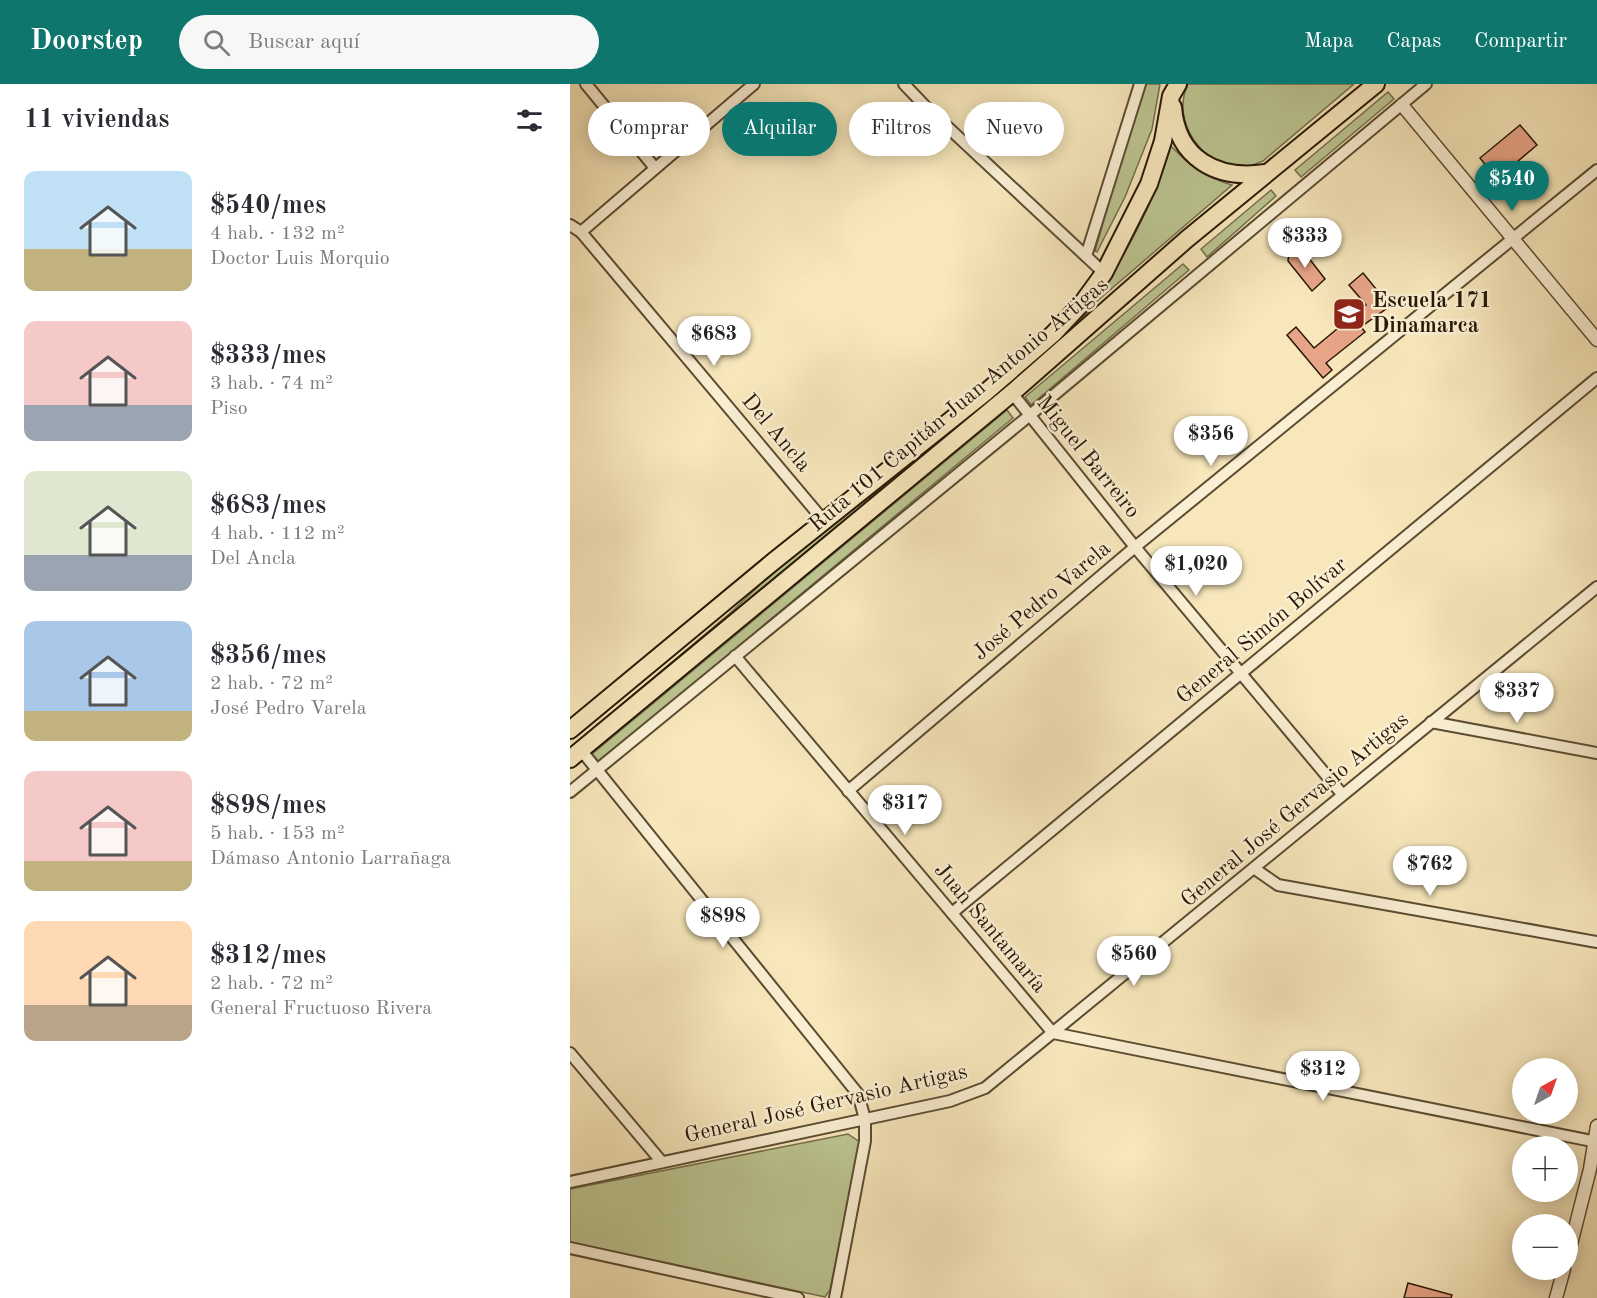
<!DOCTYPE html>
<html lang="es">
<head>
<meta charset="utf-8">
<style>
	:root { --surface:#fff; --page:#f7f7f7; --text:#2b2b33; --muted:#7c7c81; --accent:#0f766e }
	body { margin:0; font-family:"Old Standard TT",serif; background:var(--page); color:var(--text); height:100vh; display:flex; flex-direction:column; font-size:22px; white-space:nowrap }
	* { box-sizing:border-box; margin:0 }
	p { font-size:20px; color:var(--muted) }
	.icon { flex:none; width:33px; height:33px; fill:none; stroke:currentColor; stroke-width:2; stroke-linecap:round; stroke-linejoin:round }
	.map { position:relative; flex:1; overflow:hidden }
	.sheet { display:flex; flex-direction:column; background:var(--surface); width:570px }
	.sheet>* { flex:none }
	.hud { position:absolute; left:18px; top:18px; width:570px; height:54px; display:flex; gap:12px }
	.needle { width:39px; rotate:40deg }
	.controls { position:absolute; left:942px; top:974px; display:grid; gap:12px }
	.controls a { display:grid; place-items:center; width:66px; height:66px; border-radius:50%; background:var(--surface); box-shadow:0 3px 15px #0003; font-size:30px }
	.price { position:absolute; translate:-50% -51px; padding:0 14px; border-radius:21px; background:#fff; color:#222; font-size:20px; line-height:39px; filter:drop-shadow(0 2px 3px #0008) }
	.price::after { content:''; position:absolute; left:50%; top:36px; width:18px; height:14px; margin-left:-9px; background:inherit; clip-path:polygon(0 0,100% 0,50% 100%) }
	.price.active { background:var(--accent); color:#fff }
	ul { padding:0; list-style:none }
	li { display:flex; align-items:center; gap:18px; height:150px; padding:0 24px }
	li span { display:grid; place-items:center; flex:none; width:168px; height:120px; border-radius:12px; color:#555 }
	li>.icon { margin-inline-start:auto }
	span .icon { width:72px; height:72px; fill:#fffc; stroke-width:1 }
	li b { font-size:26px }
	h2 { display:flex; justify-content:space-between; align-items:center; height:72px; padding:0 24px; font-size:26px }
	.chip { padding:0 21px; border-radius:27px; background:var(--surface); box-shadow:0 3px 15px #0003; font-size:21px; line-height:54px }
	.chip.active { background:var(--accent); color:#fff }
	header { display:flex; align-items:center; gap:36px; box-sizing:border-box; height:84px; padding:0 30px; background:var(--accent); color:#fff }
	header strong { font-size:28px }
	nav { display:flex; gap:33px; margin-inline-start:auto; font-size:21px }
	.search { width:420px; height:54px; background:var(--page); display:flex; align-items:center; gap:15px; box-sizing:border-box; padding:0 21px; border-radius:33px; color:var(--muted); font-size:22px }
	main { display:flex; flex:1; min-height:0 }
	.map>svg:first-child { display:block }
	.green { fill:#bcc591; stroke:#726e4b; stroke-width:1.5 }
	.building { fill:#e8a487; stroke:#271705; stroke-width:1.5 }
	.lines { fill:none; stroke-linecap:round; stroke-linejoin:round }
	.minor-casing { stroke:#5b4b32; stroke-width:14 }
	.tertiary-casing { stroke:#5b4b32; stroke-width:15 }
	.trunk-casing { stroke:#271705; stroke-width:20 }
	.minor { stroke:#faefd3; stroke-width:10 }
	.tertiary { stroke:#faefd3; stroke-width:12 }
	.trunk { stroke:#f7e7bb; stroke-width:16 }
	.labels { text-anchor:middle; dominant-baseline:central; stroke-width:5; stroke-linejoin:round; paint-order:stroke }
	.poi-label { font-size:22px; font-weight:bold; fill:#271705; stroke:#faefd3; text-anchor:start }
	.street-label { font-size:22px; fill:#271705; stroke:#faefd3 }
</style>
</head>
<body>
<header>
<strong>Doorstep</strong>
<div class="search"><svg class="icon" aria-label="search" viewBox="0 0 24 24"><circle cx="10" cy="10" r="6"/><path d="M15 15l6 6"/></svg>Buscar aquí</div>
<nav><a>Mapa</a><a>Capas</a><a>Compartir</a></nav>
</header>
<main>
<section class="sheet">
<h2>11 viviendas<svg class="icon" aria-label="filters" viewBox="0 0 24 24"><path d="M4 7h16M4 17h16"/><circle cx="9" cy="7" r="2"/><circle cx="15" cy="17" r="2"/></svg></h2>
<ul>
<li><span style="background:linear-gradient(#bfe0f5 65%,#c2b280 0)"><svg class="icon" aria-label="home" viewBox="0 0 24 24"><path d="M3 11l9-7 9 7M6 9v11h12V9"/></svg></span><div><b>$540/mes</b><p>4 hab. · 132 m²</p><p>Doctor Luis Morquio</p></div></li>
<li><span style="background:linear-gradient(#f6c9c9 70%,#9aa5b1 0)"><svg class="icon" aria-label="home" viewBox="0 0 24 24"><path d="M3 11l9-7 9 7M6 9v11h12V9"/></svg></span><div><b>$333/mes</b><p>3 hab. · 74 m²</p><p>Piso</p></div></li>
<li><span style="background:linear-gradient(#dfe7d0 70%,#9aa5b1 0)"><svg class="icon" aria-label="home" viewBox="0 0 24 24"><path d="M3 11l9-7 9 7M6 9v11h12V9"/></svg></span><div><b>$683/mes</b><p>4 hab. · 112 m²</p><p>Del Ancla</p></div></li>
<li><span style="background:linear-gradient(#a9c7e8 75%,#c2b280 0)"><svg class="icon" aria-label="home" viewBox="0 0 24 24"><path d="M3 11l9-7 9 7M6 9v11h12V9"/></svg></span><div><b>$356/mes</b><p>2 hab. · 72 m²</p><p>José Pedro Varela</p></div></li>
<li><span style="background:linear-gradient(#f6c9c9 75%,#c2b280 0)"><svg class="icon" aria-label="home" viewBox="0 0 24 24"><path d="M3 11l9-7 9 7M6 9v11h12V9"/></svg></span><div><b>$898/mes</b><p>5 hab. · 153 m²</p><p>Dámaso Antonio Larrañaga</p></div></li>
<li><span style="background:linear-gradient(#ffd9b3 70%,#b9a48a 0)"><svg class="icon" aria-label="home" viewBox="0 0 24 24"><path d="M3 11l9-7 9 7M6 9v11h12V9"/></svg></span><div><b>$312/mes</b><p>2 hab. · 72 m²</p><p>General Fructuoso Rivera</p></div></li>
</ul>
</section>
<div class="map">
<svg width="1027" height="1214" viewBox="0 0 1027 1214">
	<rect width="100%" height="100%" fill="#f7e7bb"/>
	<filter id="stains"><feTurbulence type="fractalNoise" baseFrequency=".00333" numOctaves="4"/><feColorMatrix values="0 0 0 0 .2 0 0 0 0 .09 0 0 0 0 .02 0 0 0 .5 -.17"/></filter>
	<radialGradient id="worn" r=".72"><stop offset=".6" stop-color="#630" stop-opacity="0"/><stop offset="1" stop-color="#630" stop-opacity=".3"/></radialGradient>
	<!-- green -->
	<g class="green">
		<path d="M573 0H590L582 45 555 113 527 168 525 167Z"/>
		<path d="M618 0H784L693 77C688 79 681 82 675 83 633 85 600 37 618 0Z"/>
		<path d="M818 8 824 15 731 93 725 86Z"/>
		<path d="M601 62C619 81 636 94 662 101L518 225C553 178 584 119 601 62Z"/>
		<path d="M701 106 706 112 637 173 631 165Z"/>
		<path d="M613 180 619 186 461 321 455 313Z"/>
		<path d="M516 226 518 228 468 278 15 654 14 652 159 530 230 463 300 413 466 276Z"/>
		<path d="M437 326 443 334 29 678 22 670Z"/>
		<path d="M278 1050 290 1058 260 1206 255 1213 0 1158V1105Z"/>
	</g>
	<!-- building -->
	<g class="building">
		<path d="M950 41 967 61 927 95 910 74Z"/>
		<path d="M731 164 755 195 742 207 718 177 719 168Z"/>
		<path d="M793 189 820 222 791 243 795 248 756 279 762 286 753 294 717 251 726 243 744 264 796 221 779 201Z"/>
		<path d="M838 1199 882 1211 881 1214H834Z"/>
	</g>
	<g class="lines">
		<!-- minor casing -->
		<g class="minor-casing">
			<g id="minor">
				<path d="M16 0 85 84"/>
				<path d="M334 0 354 21 534 189"/>
				<path d="M0 141 11 148 254 437"/>
				<path d="M11 148 184 0"/>
				<path d="M516 172 570 0"/>
				<path d="M442 309 565 463 772 710"/>
				<path d="M165 572 483 949 1027 1058"/>
				<path d="M861 638 1027 669"/>
				<path d="M11 666 288 1010 295 1035V1057L265 1214"/>
				<path d="M278 707 565 463 1027 86"/>
				<path d="M0 708 460 331 856 0"/>
				<path d="M685 785 708 801 1027 858"/>
				<path d="M382 829 1027 294"/>
				<path d="M0 969 91 1077"/>
				<path d="M0 1098 380 1017 415 1004 1027 503"/>
				<path d="M0 1164 228 1214"/>
			</g>
		</g>
		<!-- tertiary casing -->
		<g class="tertiary-casing">
			<g id="tertiary">
				<path d="M832 21 1027 256"/>
				<path d="M998 1172 1020 1085 1027 1042"/>
				<path d="M986 1214 994 1185"/>
			</g>
		</g>
		<!-- trunk casing -->
		<g class="trunk-casing">
			<g id="trunk">
				<path d="M603 23C607 75 647 96 695 89"/>
				<path d="M0 646 204 477 416 308 483 250 513 218 534 189 579 100 593 57 601 12 608 0"/>
				<path d="M0 675 442 309 617 155 806 0"/>
			</g>
		</g>
		<!-- minor -->
		<use href="#minor" class="minor"/>
		<!-- tertiary -->
		<use href="#tertiary" class="tertiary"/>
		<!-- trunk -->
		<use href="#trunk" class="trunk"/>
	</g>
	<!-- icons -->
	<defs>
		<g id="school-square" transform="scale(1.725)"><rect x="-9" y="-9" width="18" height="18" rx="4" fill="#8f2418" stroke="#faefd3"/><path d="M0-5L7-2L0 1L-7-2ZM-4 1L0 2.5L4 1V4Q0 6-4 4Z" fill="#fff"/></g>
	</defs>
	<g fill-rule="evenodd">
		<use href="#school-square" x="779" y="230"/>
	</g>
	<g class="labels">
		<!-- poi labels -->
		<g class="poi-label">
			<text x="802" y="217">Escuela 171<tspan x="802" dy="25">Dinamarca</tspan></text>
		</g>
		<!-- street labels -->
		<g class="street-label">
			<text transform="translate(389 321) rotate(-40)">Ruta 101 Capitán Juan Antonio Artigas</text>
			<text transform="translate(206 349) rotate(50)">Del Ancla</text>
			<text transform="translate(518 373) rotate(51)">Miguel Barreiro</text>
			<text transform="translate(472 517) rotate(-40)">José Pedro Varela</text>
			<text transform="translate(692 547) rotate(-40)">General Simón Bolívar</text>
			<text transform="translate(725 726) rotate(-40)">General José Gervasio Artigas</text>
			<text transform="translate(420 844) rotate(50)">Juan Santamaría</text>
			<text transform="translate(256 1020) rotate(-13)">General José Gervasio Artigas</text>
		</g>
	</g>
	<rect width="100%" height="100%" filter="url(#stains)"/>
	<rect width="100%" height="100%" fill="url(#worn)"/>
</svg>
<div class="controls">
<a><svg class="needle" viewBox="-14 -14 28 28"><path d="M0-13l5 13h-10z" fill="#e53935"/><path d="M0 13l5-13h-10z" fill="#7c7c81"/></svg></a>
<a>+</a>
<a>−</a>
</div>
<b class="price active" style="left:942px;top:128px">$540</b>
<b class="price" style="left:735px;top:185px">$333</b>
<b class="price" style="left:144px;top:283px">$683</b>
<b class="price" style="left:641px;top:383px">$356</b>
<b class="price" style="left:626px;top:513px">$1,020</b>
<b class="price" style="left:947px;top:640px">$337</b>
<b class="price" style="left:335px;top:752px">$317</b>
<b class="price" style="left:860px;top:813px">$762</b>
<b class="price" style="left:153px;top:865px">$898</b>
<b class="price" style="left:564px;top:903px">$560</b>
<b class="price" style="left:753px;top:1018px">$312</b>
<div class="hud">
<a class="chip">Comprar</a>
<a class="chip active">Alquilar</a>
<a class="chip">Filtros</a>
<a class="chip">Nuevo</a>
</div>
</div>
</main>
</body>
</html>
